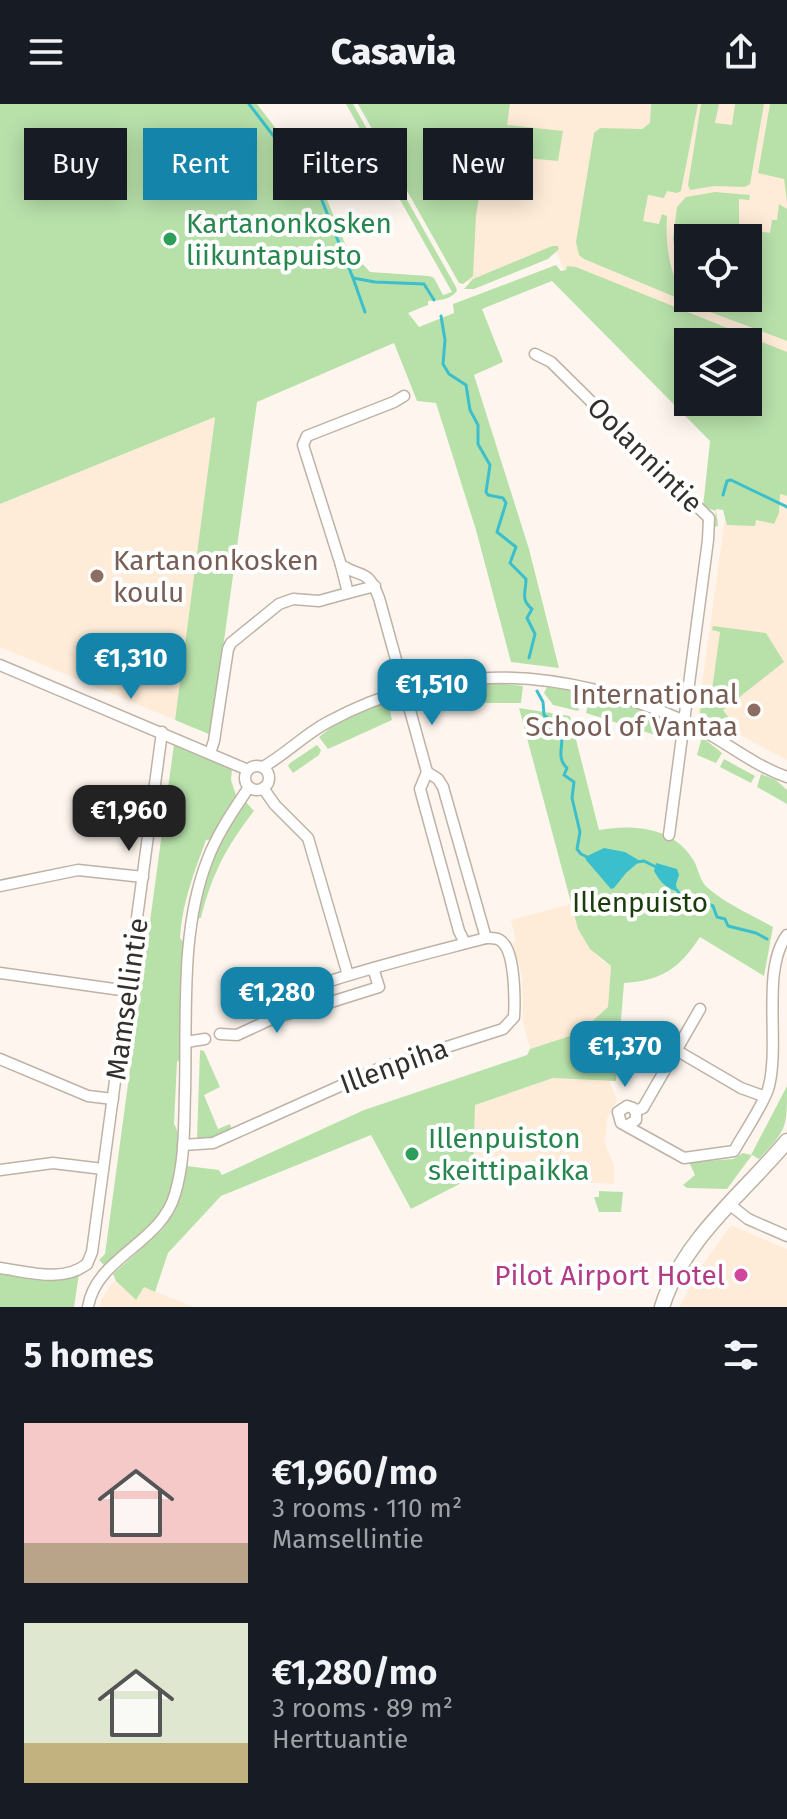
<!DOCTYPE html>
<html lang="en">
<head>
<meta charset="utf-8">
<style>
	:root { --surface:#171b24; --page:#242831; --text:#f1f3f6; --muted:#9ea1a6; --accent:#1484ab }
	body { margin:0; font-family:"Fira Sans",sans-serif; background:var(--page); color:var(--text); height:100vh; display:flex; flex-direction:column; font-size:30px; white-space:nowrap }
	* { box-sizing:border-box; margin:0 }
	p { font-size:26px; color:var(--muted) }
	.icon { flex:none; width:44px; height:44px; fill:none; stroke:currentColor; stroke-width:2; stroke-linecap:round; stroke-linejoin:round }
	.map { position:relative; height:1203px; overflow:hidden }
	.sheet { display:flex; flex-direction:column; background:var(--surface); flex:1 }
	.sheet>* { flex:none }
	.hud { position:absolute; left:24px; top:24px; width:740px; height:72px; display:flex; gap:16px }
	.buttons { position:absolute; left:674px; top:120px; display:grid; gap:16px }
	.buttons a { display:grid; place-items:center; width:88px; height:88px; border-radius:0px; background:var(--surface); box-shadow:0 4px 20px #0003; font-size:40px }
	.price { position:absolute; translate:-50% -68px; padding:0 18px; border-radius:16px; background:var(--accent); color:#fff; font-size:26px; line-height:52px; filter:drop-shadow(0 2px 4px #0008) }
	.price::after { content:''; position:absolute; left:50%; top:48px; width:24px; height:18px; margin-left:-12px; background:inherit; clip-path:polygon(0 0,100% 0,50% 100%) }
	.price.on { background:#222; color:#fff }
	ul { padding:0; list-style:none }
	li { display:flex; align-items:center; gap:24px; height:200px; padding:0 24px }
	li span { display:grid; place-items:center; flex:none; width:224px; height:160px; border-radius:0px; color:#555 }
	li>.icon { margin-inline-start:auto }
	span .icon { width:96px; height:96px; fill:#fffc; stroke-width:1 }
	li b { font-size:34px }
	h2 { display:flex; justify-content:space-between; align-items:center; height:96px; padding:0 24px; font-size:34px }
	.pill { padding:0 28px; border-radius:0px; background:var(--surface); box-shadow:0 4px 20px #0003; font-size:28px; line-height:72px }
	.pill.on { background:var(--accent); color:#fff }
	header { display:flex; justify-content:space-between; align-items:center; height:104px; padding:0 24px; background:var(--surface); font-size:36px; font-weight:800 }
	.map>svg:first-child { display:block }
	.built { fill:#feecd8; fill-rule:evenodd }
	.green { fill:#b8e1aa; fill-rule:evenodd }
	.water { fill:#3bbfcd }
	.lines { fill:none; stroke-linecap:round; stroke-linejoin:round }
	.stream { stroke:#3bbfcd; stroke-width:3 }
	.street-casing { stroke:#beb2a5; stroke-width:13 }
	.secondary-casing { stroke:#beb2a5; stroke-width:17 }
	.street { stroke:#fff; stroke-width:10 }
	.secondary { stroke:#fff; stroke-width:14 }
	.leisure-dot { fill:#2e9e5b; stroke:#fff; stroke-width:3 }
	.education-dot { fill:#8d6e63; stroke:#fff; stroke-width:3 }
	.hotel-dot { fill:#d1479c; stroke:#fff; stroke-width:3 }
	.labels { text-anchor:middle; dominant-baseline:central; stroke-width:8; stroke-linejoin:round; paint-order:stroke }
	.leisure-label { font-size:28px; fill:#27864d; stroke:#fff; text-anchor:start }
	.street-label { font-size:28px; fill:#332f2a; stroke:#fff }
	.education-label { font-size:28px; fill:#785e54; stroke:#fff; text-anchor:start }
	.park-label { font-size:28px; fill:#1b3d0c; stroke:#fff }
	.hotel-label { font-size:28px; fill:#b23c85; stroke:#fff; text-anchor:end }
</style>
</head>
<body>
<header><svg class="icon" aria-label="menu" viewBox="0 0 24 24"><path d="M4 6h16M4 12h16M4 18h16"/></svg>Casavia<svg class="icon" aria-label="share" viewBox="0 0 24 24"><path d="M12 15V3M7 8l5-5 5 5M5 13v7h14v-7"/></svg></header>
<div class="map">
<svg width="787" height="1203" viewBox="0 0 787 1203">
	<rect width="100%" height="100%" fill="#fef6ee"/>
	<!-- built -->
	<g class="built">
		<path d="M479 0H787V256L564 166 557 149 472 182 463 172ZM688 134H748V194H688Z"/>
		<path d="M215 313 175 616 0 543V400Z"/>
		<path d="M787 348V656L698 609 726 406Z"/>
		<path d="M571 800 578 825 602 857 611 862 608 903 579 929 530 945 523 917 522 871 513 839 516 837 511 816Z"/>
		<path d="M553 974 609 976 617 996 607 1015 605 1040 614 1061V1080L473 1073 474 1001Z"/>
		<path d="M731 1121 787 1145V1203H679L701 1163Z"/>
		<path d="M116 1177 136 1196 144 1183 194 1203H100L101 1196 111 1180Z"/>
	</g>
	<!-- green -->
	<g class="green">
		<path d="M0 0H257L323 86 346 142 370 168 429 172 434 174 443 191 452 188 346 0H353L456 183 457 187C449 197 438 196 428 197V201L408 209 419 223 454 209 453 200 556 161 561 167 566 166 567 162 576 163 787 248V392L780 390 779 409 774 420 756 416 755 422 727 421 723 406 716 405 718 422 714 423 716 407 703 403 710 337 552 177 482 205 503 258 474 271 529 445 559 564 511 558 476 426 436 299 417 297 394 239 257 298 211 631 175 616 215 313 0 400ZM688 238H748V298H688Z"/>
		<path d="M358 0H510L507 21 563 27 558 57 486 50 476 112 473 172 463 180 459 179Z"/>
		<path d="M651 0H698L681 87 677 89 667 87 664 94 648 91 643 117 659 120 662 110 667 112C665 143 670 172 687 198L584 155 579 151 576 138 594 29 600 24 642 25 650 19Z"/>
		<path d="M701 0H719L715 19 732 21 735 0H764L750 80 745 83 715 82 690 86 688 81Z"/>
		<path d="M770 0H787V98L784 75 758 69Z"/>
		<path d="M715 88 750 91 749 96 739 95V124L770 129 772 116H777L779 100 787 105V237L705 206 695 194H748V134H688V187L677 163 673 135 677 103 686 93Z"/>
		<path d="M552 142H558L559 145 548 155 474 185H464L473 175Z"/>
		<path d="M713 522 766 529 784 558 723 606 735 622 731 626 700 609 703 586H712L720 528 712 526Z"/>
		<path d="M496 579 523 582 521 599H470L430 605 426 602 423 586 462 580Z"/>
		<path d="M547 583 580 588 582 592 578 607 553 601 544 589Z"/>
		<path d="M595 590 662 613 655 631 586 609 590 592Z"/>
		<path d="M388 596 392 616 328 645 319 633 343 614Z"/>
		<path d="M519 604 570 612 599 726C635 720 674 723 694 757 699 766 700 778 708 784 726 800 752 811 773 823L764 872 700 833C680 864 661 877 624 879L616 977 553 974 475 1001 473 1073 411 1105 371 1031 221 1092 168 1149 155 1188 144 1183 136 1196 116 1177 113 1170 162 1126 175 1107 187 1062 219 1066 222 1071 364 1006 527 951 530 945 579 929 608 903 611 862 590 845 578 825Z"/>
		<path d="M702 633 722 649 716 659 697 651Z"/>
		<path d="M174 640 232 665 231 676 236 691 213 735 206 736C194 769 182 799 180 834L185 840 181 954 177 958 174 1020C180 1029 178 1039 177 1050 171 1115 151 1123 104 1161L99 1156 105 1150Z"/>
		<path d="M317 641 321 646 319 651 293 669 288 662 290 659Z"/>
		<path d="M724 655 755 672 751 679 720 663Z"/>
		<path d="M761 670 776 676 787 686V700L757 683Z"/>
		<path d="M246 698 254 707C227 741 211 772 201 814H198C206 771 220 732 246 698Z"/>
		<path d="M200 946 204 947 220 983 204 991 218 1025 230 1020 231 1023 229 1028 210 1035H197Z"/>
		<path d="M787 982C787 1025 787 1025 759 1055L752 1051 727 1085 687 1084 683 1081 695 1071 689 1058 733 1055 743 1049 751 1051Z"/>
		<path d="M599 1087 623 1088 621 1108H599L594 1093H599Z"/>
		<path d="M0 1168 79 1170 74 1203H0Z"/>
	</g>
	<!-- water -->
	<g class="water">
		<path d="M604 744 625 748 640 757 626 769 614 784 611 785 586 756 585 753Z"/>
		<path d="M656 759 677 765 679 771 676 780 677 787C666 785 659 776 654 767Z"/>
	</g>
	<g class="lines">
		<!-- stream -->
		<g class="stream">
			<path d="M249 0 321 94 353 174 375 178 424 180 434 196"/>
			<path d="M353 174 365 208"/>
			<path d="M441 212 445 236 443 260 449 270 466 281 470 306 478 321V340L490 361 486 388 488 391 503 394 506 399 497 428 516 443 510 459 526 475C526 488 520 495 532 505L527 514 535 530 529 554"/>
			<path d="M723 391 727 377 731 376 787 403"/>
			<path d="M537 587 543 598 544 611C549 615 556 619 559 625 567 639 554 652 567 664L564 671 574 678 572 694 580 728 577 745 581 750 587 753"/>
			<path d="M637 758 644 757 656 763"/>
			<path d="M677 786 685 800 706 799 713 802 717 813 725 815 728 822 756 829 767 835"/>
		</g>
		<!-- street casing -->
		<g class="street-casing">
			<g id="street">
				<path d="M535 250 551 258 709 414 708 436 669 731"/>
				<path d="M404 292 394 298 307 332 303 341 341 461C362 475 367 463 379 494L427 668"/>
				<path d="M348 489 375 482"/>
				<path d="M0 561 248 666"/>
				<path d="M210 649 214 637 228 545 231 539 279 500 293 495 319 497 348 489 341 461"/>
				<circle cx="257" cy="674" r="12"/>
				<path d="M263 663C286 650 305 630 328 618 443 555 563 564 680 615 717 630 749 660 787 673"/>
				<path d="M263 684 275 701 308 734 348 871"/>
				<path d="M0 782 78 766 143 773"/>
				<path d="M465 839 459 827 420 685 427 668 438 675 443 683 486 834"/>
				<path d="M0 869 128 887"/>
				<path d="M220 930 237 931 276 913 328 899"/>
				<path d="M186 938 205 935"/>
				<path d="M676 946 741 984 763 992"/>
				<path d="M0 955 88 992 113 995"/>
				<path d="M635 1007 643 1004 700 905"/>
				<path d="M628 1021 636 1016V1009L633 1004 627 1002 618 1008 621 1019 684 1054 734 1047C743 1030 765 999 769 982 780 937 761 866 787 831"/>
				<path d="M183 1041 213 1039 378 965 503 925 514 913C515 897 515 853 504 840 499 833 492 834 486 834 433 848 379 861 327 878L324 885 328 899 379 883 373 864"/>
				<path d="M0 1066 53 1059 103 1065"/>
				<path d="M729 1100 748 1115 787 1132"/>
				<path d="M87 1160 92 1148 162 628"/>
				<path d="M0 1164C28 1168 63 1179 87 1160"/>
				<path d="M88 1203C96 1153 161 1140 175 1090 185 1057 184 1021 185 987 187 913 180 827 207 757 217 730 233 707 249 683"/>
			</g>
		</g>
		<!-- secondary casing -->
		<g class="secondary-casing">
			<path id="secondary" d="M662 1203C683 1135 743 1090 787 1037"/>
		</g>
		<!-- street -->
		<use href="#street" class="street"/>
		<!-- secondary -->
		<use href="#secondary" class="secondary"/>
	</g>
	<!-- markers -->
	<g class="leisure-dot">
		<circle cx="170" cy="135" r="8"/>
		<circle cx="412" cy="1050" r="8"/>
	</g>
	<g class="education-dot">
		<circle cx="97" cy="472" r="8"/>
		<circle cx="754" cy="606" r="8"/>
	</g>
	<circle class="hotel-dot" cx="741" cy="1171" r="8"/>
	<g class="labels">
		<!-- leisure labels -->
		<g class="leisure-label">
			<text x="186" y="119">Kartanonkosken<tspan x="186" dy="32">liikuntapuisto</tspan></text>
			<text x="428" y="1034">Illenpuiston<tspan x="428" dy="32">skeittipaikka</tspan></text>
		</g>
		<!-- street labels -->
		<g class="street-label">
			<text transform="translate(645 351) rotate(45)">Oolannintie</text>
			<text transform="translate(127 895) rotate(-82)">Mamsellintie</text>
			<text transform="translate(394 962) rotate(-20)">Illenpiha</text>
		</g>
		<!-- education labels -->
		<g class="education-label">
			<text x="113" y="456">Kartanonkosken<tspan x="113" dy="32">koulu</tspan></text>
			<text x="738" y="590" text-anchor="end">International<tspan x="738" dy="32">School of Vantaa</tspan></text>
		</g>
		<!-- park labels -->
		<g class="park-label">
			<text x="640" y="798">Illenpuisto</text>
		</g>
		<!-- hotel labels -->
		<g class="hotel-label">
			<text x="725" y="1171">Pilot Airport Hotel</text>
		</g>
	</g>
</svg>
<div class="buttons">
<a><svg class="icon" aria-label="locate" viewBox="0 0 24 24"><circle cx="12" cy="12" r="6"/><path d="M12 2v4M12 18v4M2 12h4M18 12h4"/></svg></a>
<a><svg class="icon" aria-label="layers" viewBox="0 0 24 24"><path d="M12 4l9 5-9 5-9-5zM3 14l9 5 9-5"/></svg></a>
</div>
<b class="price" style="left:131px;top:597px">€1,310</b>
<b class="price" style="left:432px;top:623px">€1,510</b>
<b class="price on" style="left:129px;top:749px">€1,960</b>
<b class="price" style="left:277px;top:931px">€1,280</b>
<b class="price" style="left:625px;top:985px">€1,370</b>
<div class="hud">
<a class="pill">Buy</a>
<a class="pill on">Rent</a>
<a class="pill">Filters</a>
<a class="pill">New</a>
</div>
</div>
<section class="sheet">
<h2>5 homes<svg class="icon" aria-label="filters" viewBox="0 0 24 24"><path d="M4 7h16M4 17h16"/><circle cx="9" cy="7" r="2"/><circle cx="15" cy="17" r="2"/></svg></h2>
<ul>
<li><span style="background:linear-gradient(#f6c9c9 75%,#b9a48a 0)"><svg class="icon" aria-label="home" viewBox="0 0 24 24"><path d="M3 11l9-7 9 7M6 9v11h12V9"/></svg></span><div><b>€1,960/mo</b><p>3 rooms · 110 m²</p><p>Mamsellintie</p></div></li>
<li><span style="background:linear-gradient(#dfe7d0 75%,#c2b280 0)"><svg class="icon" aria-label="home" viewBox="0 0 24 24"><path d="M3 11l9-7 9 7M6 9v11h12V9"/></svg></span><div><b>€1,280/mo</b><p>3 rooms · 89 m²</p><p>Herttuantie</p></div></li>
</ul>
</section>
</body>
</html>
